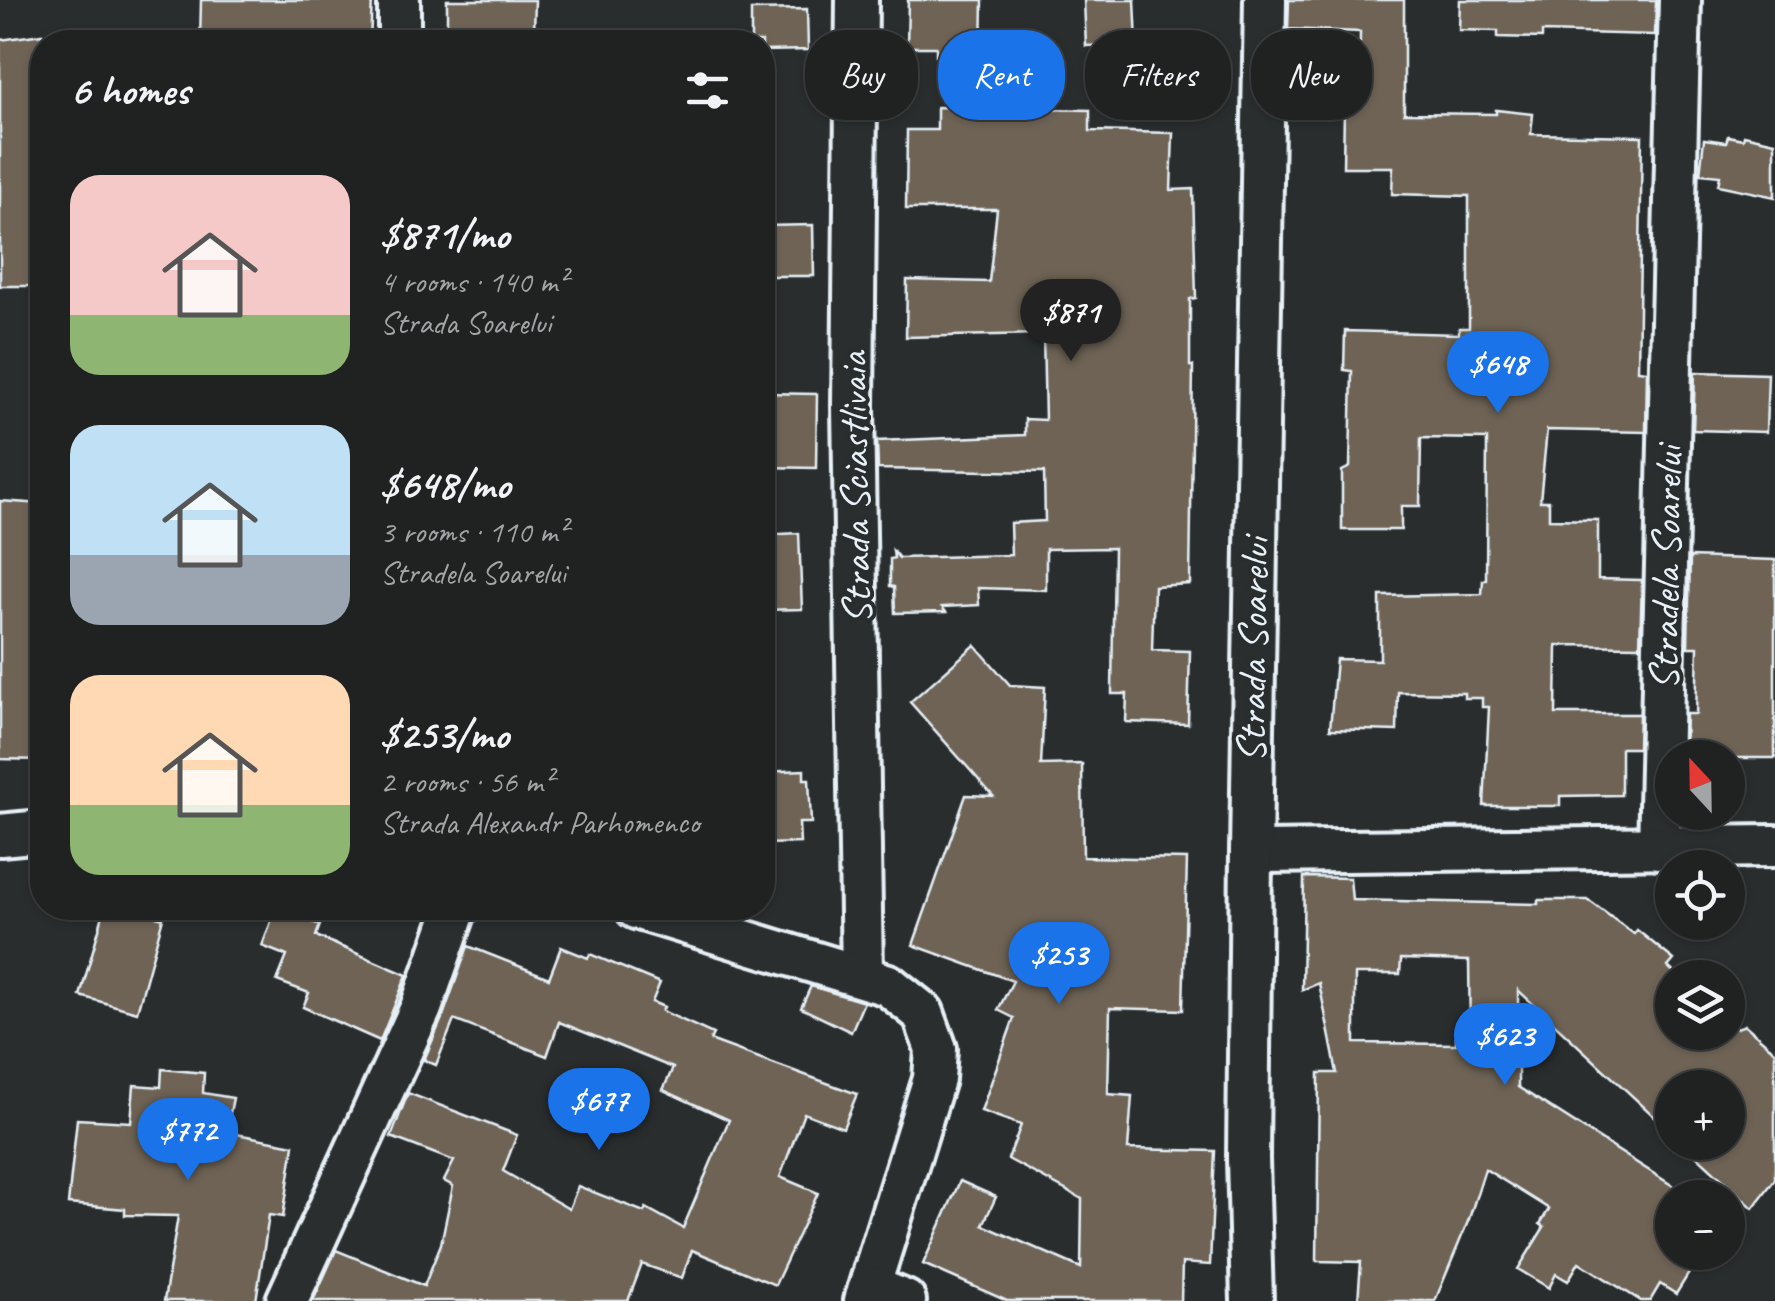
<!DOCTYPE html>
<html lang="en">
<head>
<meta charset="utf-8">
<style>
	:root { --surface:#202222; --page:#2d2f2f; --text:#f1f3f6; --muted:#a2a4a5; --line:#3d3f40; --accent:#1a73e8 }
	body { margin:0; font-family:Caveat,sans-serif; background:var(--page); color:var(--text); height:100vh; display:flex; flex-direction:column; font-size:38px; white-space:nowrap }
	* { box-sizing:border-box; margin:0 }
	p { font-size:32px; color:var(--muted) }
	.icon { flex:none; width:55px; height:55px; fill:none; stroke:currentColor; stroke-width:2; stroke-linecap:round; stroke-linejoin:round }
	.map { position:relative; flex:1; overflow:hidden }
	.side { position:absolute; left:30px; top:30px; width:745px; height:890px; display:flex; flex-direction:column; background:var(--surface); border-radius:40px; box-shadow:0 2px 8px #0004,0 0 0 2px var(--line) }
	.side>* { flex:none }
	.top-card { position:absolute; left:805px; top:30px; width:820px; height:90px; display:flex; gap:20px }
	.needle { width:65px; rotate:338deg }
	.fabs { position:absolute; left:1655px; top:740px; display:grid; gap:20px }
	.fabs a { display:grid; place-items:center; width:90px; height:90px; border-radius:50%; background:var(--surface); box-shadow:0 2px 8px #0004,0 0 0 2px var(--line); font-size:50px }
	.price { position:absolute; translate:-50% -85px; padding:0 22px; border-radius:35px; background:var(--accent); color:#fff; font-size:32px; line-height:65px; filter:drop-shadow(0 2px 5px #0008) }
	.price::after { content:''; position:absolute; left:50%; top:60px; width:30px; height:22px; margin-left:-15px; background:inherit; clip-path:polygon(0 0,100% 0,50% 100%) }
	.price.on { background:#222; color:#fff }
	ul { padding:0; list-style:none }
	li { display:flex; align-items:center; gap:30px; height:250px; padding:0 40px }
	li span { display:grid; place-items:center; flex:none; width:280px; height:200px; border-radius:30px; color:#555 }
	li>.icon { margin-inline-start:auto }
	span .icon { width:120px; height:120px; fill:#fffc; stroke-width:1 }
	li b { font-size:42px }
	h2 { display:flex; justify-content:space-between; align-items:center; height:120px; padding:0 40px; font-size:42px }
	.tag { padding:0 35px; border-radius:40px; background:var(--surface); box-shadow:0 2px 8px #0004,0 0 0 2px var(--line); font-size:35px; line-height:90px }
	.tag.on { background:var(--accent); color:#fff }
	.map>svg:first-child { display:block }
	.building { fill:#6e6455; stroke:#e8f1f8; stroke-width:2.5; fill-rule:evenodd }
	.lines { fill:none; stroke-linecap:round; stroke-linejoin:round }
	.street-casing { stroke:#e8f1f8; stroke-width:48 }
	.street { stroke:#2a2d2e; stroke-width:40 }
	.labels { text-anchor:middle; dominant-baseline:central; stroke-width:8; stroke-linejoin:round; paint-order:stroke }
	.street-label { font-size:42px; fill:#e8f1f8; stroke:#2a2d2e }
</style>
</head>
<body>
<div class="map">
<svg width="1775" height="1301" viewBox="0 0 1775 1301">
	<rect width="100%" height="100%" fill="#2a2d2e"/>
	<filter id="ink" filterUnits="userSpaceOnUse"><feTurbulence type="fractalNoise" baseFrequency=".01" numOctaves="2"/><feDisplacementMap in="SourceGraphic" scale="20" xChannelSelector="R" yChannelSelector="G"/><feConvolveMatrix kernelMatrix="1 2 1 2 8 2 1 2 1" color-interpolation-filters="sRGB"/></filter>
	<g filter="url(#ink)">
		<!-- building -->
		<g class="building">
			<path d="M201 0H372L370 42H200Z"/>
			<path d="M447 0H535L534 33H485V42H447Z"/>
			<path d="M908 0H983L982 52 936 55V47H907Z"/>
			<path d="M1084 0H1135L1137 44 1086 46Z"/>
			<path d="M1289 0H1404V113L1496 114V110L1533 114 1531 134 1642 136 1638 370 1647 371 1646 432 1547 430 1540 501H1549V519L1598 520V579L1642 580 1640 646 1557 645 1556 714H1639L1638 748H1621V795L1560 796V806H1484L1489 707H1482V698H1464V693L1398 692 1397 731 1330 729 1336 659 1380 660V596L1482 594 1483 580H1486L1487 439 1421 438 1420 506H1401V530H1342V471L1350 467 1352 371 1344 370 1345 331 1459 334V328H1469V196L1392 194 1393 167H1343L1344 108H1359L1360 32 1288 29Z"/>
			<path d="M1460 0H1656L1655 35 1542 32V38L1498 37V31L1459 30Z"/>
			<path d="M807 9 808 50 762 51V42H751V10Z"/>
			<path d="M42 34V286H0V40Z"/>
			<path d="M937 107 1090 110V131L1173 133 1171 190 1193 189 1196 298 1190 299V366H1193L1190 584 1154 586 1152 650 1190 651 1188 724 1126 722 1127 694H1112L1114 548 1046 549V590L978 588 979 605 942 607 946 612 895 613 894 587 890 586V559L894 558 893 551 899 558 1011 555 1010 523 1045 521 1044 472 878 469 877 441 1025 435V419L1045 420 1043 334 906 337 907 280 989 282 997 209H906L907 130H937Z"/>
			<path d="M1744 135 1775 142V197L1718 185 1720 176 1700 174 1704 139 1726 142 1728 136 1743 139Z"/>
			<path d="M813 225 814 276H762V226Z"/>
			<path d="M1695 372 1768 374 1766 432 1693 430Z"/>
			<path d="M762 393 817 394 816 468 762 467Z"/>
			<path d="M0 501 42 504V630L38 680H42V760L0 759Z"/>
			<path d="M799 533 802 609 762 610V535Z"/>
			<path d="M1690 557 1775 560V758H1692V747H1685L1686 714H1696L1698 647H1688Z"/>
			<path d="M975 645 1010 685 1045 687 1041 765 1082 764 1083 857 1187 859 1183 1010 1110 1008 1108 1094 1132 1096 1128 1149 1215 1151 1210 1265 1182 1263 1181 1301H1007L923 1264 960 1181 996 1197 983 1225 1081 1268 1082 1199 1008 1159 1021 1125 981 1111 1014 1018 998 1010 1013 981 913 945 966 795 993 796 910 702Z"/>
			<path d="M804 770V779H809L811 823H799L800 843 762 844V772Z"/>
			<path d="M1304 877 1350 878 1352 900 1538 904V900H1588L1634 934 1637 930 1674 960 1668 967 1680 978H1672V1032H1728V1019L1737 1028 1745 1025 1775 1051V1179L1753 1208 1682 1142H1728V1088H1672V1133L1518 990V1087L1692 1198H1672V1252H1702L1676 1294 1660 1284 1650 1301H1641L1579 1262 1568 1281 1556 1274 1549 1288 1518 1269 1544 1227 1540 1224 1549 1209 1485 1169 1469 1219 1435 1301H1358L1361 1262 1317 1261 1319 1073H1337L1319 983 1302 990ZM1401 959 1469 961 1470 1037H1456V1044L1355 1043V974H1400Z"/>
			<path d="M105 908H126L163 918 137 1012 80 996Z"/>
			<path d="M276 908 320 925 316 936 407 975 380 1041 303 1007 309 993 277 981 287 956 262 946Z"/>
			<path d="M468 946 549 978 561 947 588 958 590 954 660 983 652 1002 664 1007 662 1011 713 1034 710 1040 857 1094 843 1128 804 1113 780 1177 818 1193 775 1285 692 1250 682 1278 642 1264 628 1301H313L336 1250 424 1286 441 1244 453 1186 444 1181 454 1161 391 1137 408 1093 517 1135 503 1171 569 1209 578 1186 644 1212 646 1208 683 1228 729 1120 663 1090 673 1068 559 1022 547 1056 454 1020 436 1065 424 1060 443 1016Z"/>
			<path d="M811 986 864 1002 851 1032 801 1008Z"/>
			<path d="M162 1069 204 1073 203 1093 233 1098 226 1132 294 1145 283 1217 269 1215 256 1301H164L178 1216 125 1215V1209L68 1204 77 1119 131 1122 134 1085 161 1087Z"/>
		</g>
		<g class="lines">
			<!-- street casing -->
			<g class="street-casing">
				<g id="street">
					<path d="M857 0 853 406 862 976"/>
					<path d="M399 42V0"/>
					<path d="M0 835 42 831"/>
					<path d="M1659 848 1680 0"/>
					<path d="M1251 852 1775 846"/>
					<path d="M636 908 888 985 923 1013 936 1049 934 1079 865 1301"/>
					<path d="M871 1287 905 1301"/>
					<path d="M287 1301 421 1008 456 908"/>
					<path d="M1252 1301 1248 1159 1251 852 1265 0"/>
				</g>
			</g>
			<!-- street -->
			<use href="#street" class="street"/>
		</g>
	</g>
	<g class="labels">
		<!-- street labels -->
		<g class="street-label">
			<text transform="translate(855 488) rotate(-91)">Strada Sciastlivaia</text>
			<text transform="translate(1666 568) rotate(-89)">Stradela Soarelui</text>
			<text transform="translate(1253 650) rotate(-89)">Strada Soarelui</text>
		</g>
	</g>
</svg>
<div class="fabs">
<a><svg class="needle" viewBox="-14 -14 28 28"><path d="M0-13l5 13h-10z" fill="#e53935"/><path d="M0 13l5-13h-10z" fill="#a2a4a5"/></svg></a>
<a><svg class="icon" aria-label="locate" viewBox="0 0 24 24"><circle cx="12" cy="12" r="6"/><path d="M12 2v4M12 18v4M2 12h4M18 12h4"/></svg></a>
<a><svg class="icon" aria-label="layers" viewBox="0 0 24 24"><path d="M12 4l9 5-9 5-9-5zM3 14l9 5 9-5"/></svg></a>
<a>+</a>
<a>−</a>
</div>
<b class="price on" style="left:1071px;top:364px">$871</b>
<b class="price" style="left:1498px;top:416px">$648</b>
<b class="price" style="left:1059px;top:1007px">$253</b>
<b class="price" style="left:1505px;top:1088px">$623</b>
<b class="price" style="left:599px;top:1153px">$677</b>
<b class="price" style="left:188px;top:1183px">$772</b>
<div class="top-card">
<a class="tag">Buy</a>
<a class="tag on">Rent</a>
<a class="tag">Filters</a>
<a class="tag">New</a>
</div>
<section class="side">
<h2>6 homes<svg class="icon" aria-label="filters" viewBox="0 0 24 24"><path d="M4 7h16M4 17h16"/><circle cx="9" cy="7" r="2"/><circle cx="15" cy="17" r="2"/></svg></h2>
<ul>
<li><span style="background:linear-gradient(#f6c9c9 70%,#8fb573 0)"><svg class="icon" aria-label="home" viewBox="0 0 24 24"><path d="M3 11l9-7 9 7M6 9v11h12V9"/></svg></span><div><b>$871/mo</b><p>4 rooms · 140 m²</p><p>Strada Soarelui</p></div></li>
<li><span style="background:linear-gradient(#bfe0f5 65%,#9aa5b1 0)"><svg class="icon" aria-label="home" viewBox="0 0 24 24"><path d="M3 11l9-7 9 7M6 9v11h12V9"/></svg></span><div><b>$648/mo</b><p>3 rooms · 110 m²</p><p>Stradela Soarelui</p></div></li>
<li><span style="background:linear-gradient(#ffd9b3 65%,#8fb573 0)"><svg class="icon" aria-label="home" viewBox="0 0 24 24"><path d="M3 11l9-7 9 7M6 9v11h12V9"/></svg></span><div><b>$253/mo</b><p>2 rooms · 56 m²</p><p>Strada Alexandr Parhomenco</p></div></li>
</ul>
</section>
</div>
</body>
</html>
